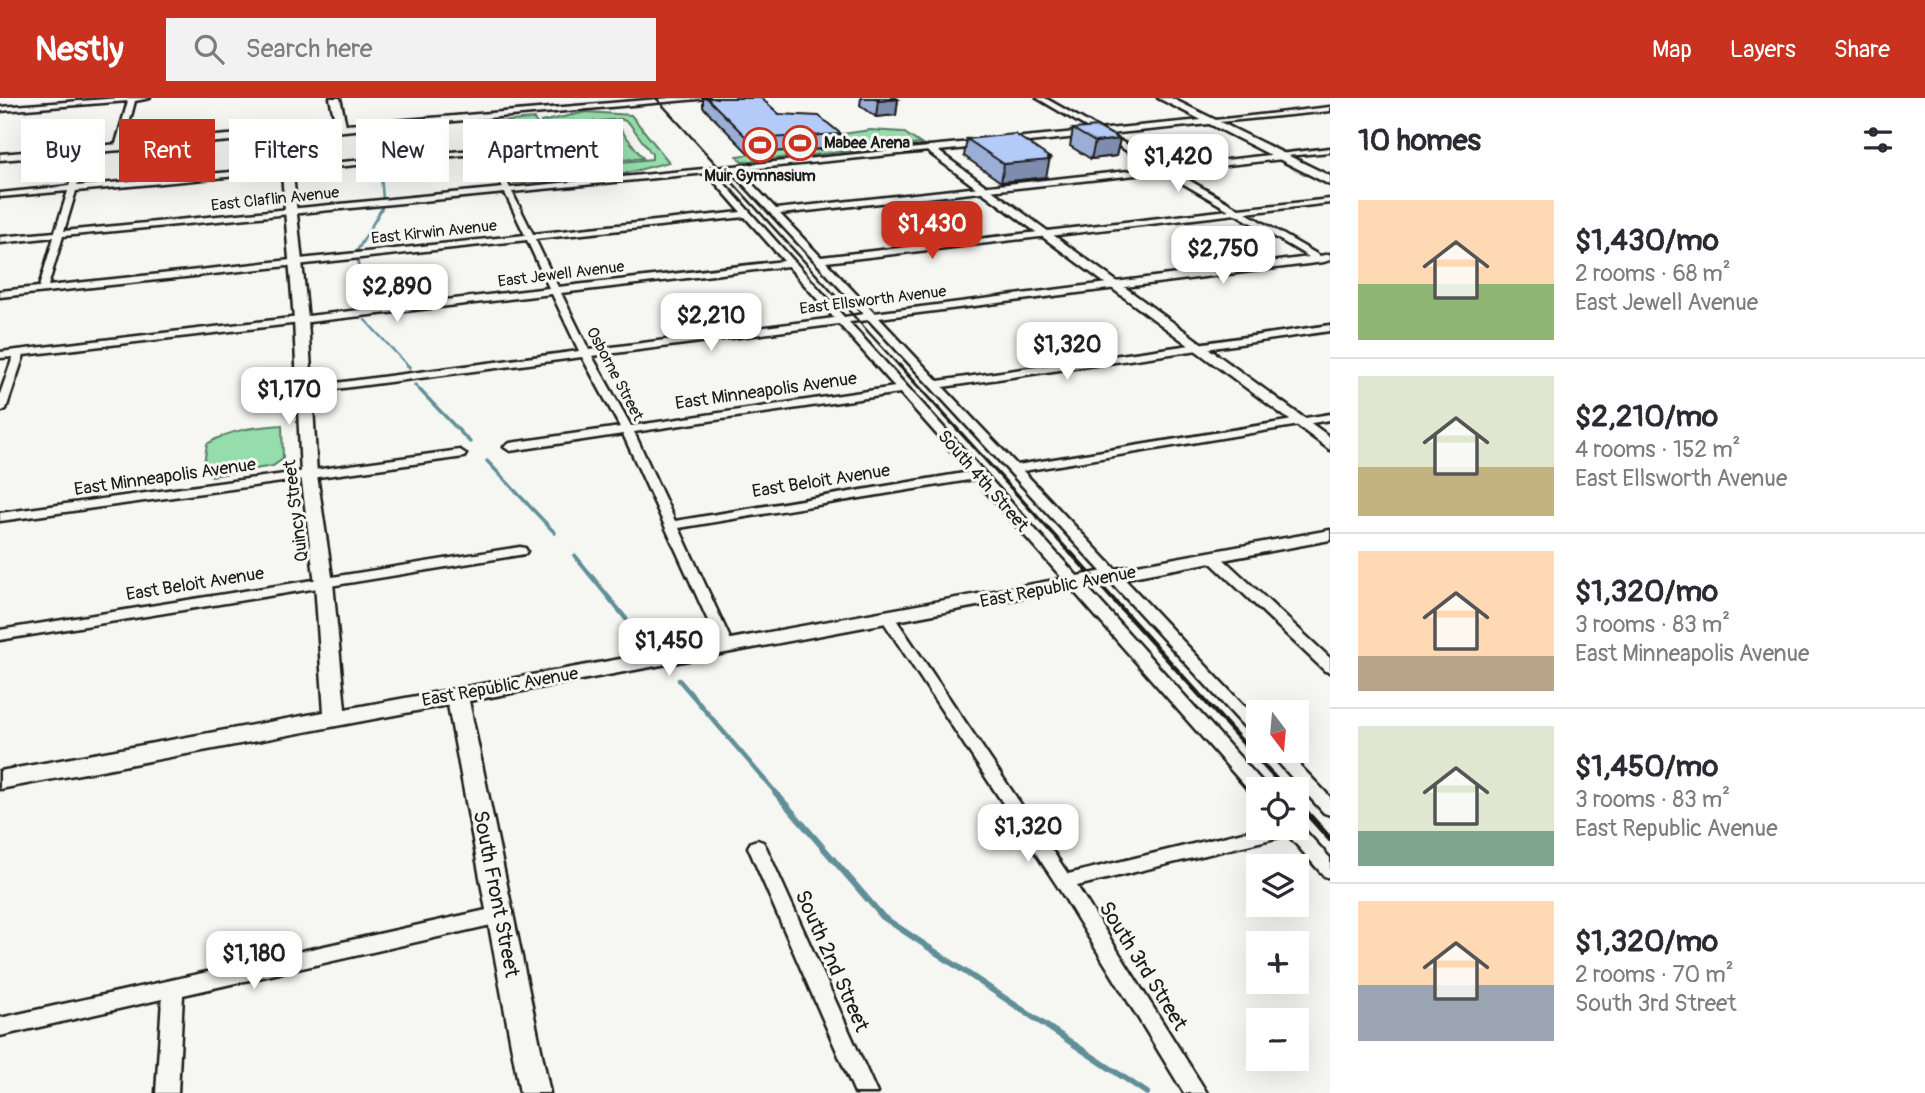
<!DOCTYPE html>
<html lang="en">
<head>
<meta charset="utf-8">
<style>
	:root { --surface:#fff; --page:#f2f2f3; --text:#2b2b33; --muted:#7c7c81; --line:#e1e1e2; --accent:#c8321e }
	body { margin:0; font-family:Pangolin,sans-serif; background:var(--page); color:var(--text); height:100vh; display:flex; flex-direction:column; font-size:26px; white-space:nowrap }
	* { box-sizing:border-box; margin:0 }
	p { font-size:23px; color:var(--muted) }
	.icon { flex:none; width:38px; height:38px; fill:none; stroke:currentColor; stroke-width:2; stroke-linecap:round; stroke-linejoin:round }
	.map { position:relative; flex:1; overflow:hidden }
	.panel { display:flex; flex-direction:column; background:var(--surface); width:595px }
	.panel>* { flex:none }
	.guide { position:absolute; left:21px; top:21px; width:665px; height:63px; display:flex; gap:14px }
	.needle { width:46px; rotate:164deg }
	.tools { position:absolute; left:1246px; top:602px; display:grid; gap:14px }
	.tools a { display:grid; place-items:center; width:63px; height:63px; border-radius:0px; background:var(--surface); box-shadow:0 7px 28px #0002; font-size:35px }
	.price { position:absolute; translate:-50% -60px; padding:0 16px; border-radius:14px; background:#fff; color:#222; font-size:23px; line-height:46px; filter:drop-shadow(0 2px 4px #0008) }
	.price::after { content:''; position:absolute; left:50%; top:42px; width:21px; height:16px; margin-left:-10px; background:inherit; clip-path:polygon(0 0,100% 0,50% 100%) }
	.price.active { background:var(--accent); color:#fff }
	ul { padding:0; list-style:none }
	li { display:flex; align-items:center; gap:21px; height:175px; padding:0 28px }
	li+li { border-top:2px solid var(--line) }
	li span { display:grid; place-items:center; flex:none; width:196px; height:140px; border-radius:0px; color:#555 }
	li>.icon { margin-inline-start:auto }
	span .icon { width:84px; height:84px; fill:#fffc; stroke-width:1 }
	li b { font-size:30px }
	h2 { display:flex; justify-content:space-between; align-items:center; height:84px; padding:0 28px; font-size:30px }
	.chip { padding:0 24px; border-radius:0px; background:var(--surface); box-shadow:0 7px 28px #0002; font-size:24px; line-height:63px }
	.chip.active { background:var(--accent); color:#fff }
	header { display:flex; align-items:center; gap:42px; box-sizing:border-box; height:98px; padding:0 35px; background:var(--accent); color:#fff }
	header strong { font-size:33px }
	nav { display:flex; gap:38px; margin-inline-start:auto; font-size:24px }
	.search { width:490px; height:63px; background:var(--page); display:flex; align-items:center; gap:18px; box-sizing:border-box; padding:0 24px; border-radius:0px; color:var(--muted); font-size:26px }
	main { display:flex; flex:1; min-height:0 }
	.map>svg:first-child { display:block }
	.green { fill:#95ddab; stroke:#587c64; stroke-width:2; fill-rule:evenodd }
	.lines { fill:none; stroke-linecap:round; stroke-linejoin:round }
	.stream-far3 { stroke:#608f98; stroke-width:2.5 }
	.stream-far2 { stroke:#608f98; stroke-width:3.5 }
	.stream-far1 { stroke:#608f98; stroke-width:4.5 }
	.stream { stroke:#608f98; stroke-width:6 }
	.street-casing { stroke:#1c1c1c; stroke-width:5 }
	.secondary-casing { stroke:#1c1c1c; stroke-width:5 }
	.primary-casing { stroke:#1c1c1c; stroke-width:5 }
	.street { fill:#f6f6f2; fill-rule:evenodd }
	.secondary { fill:#f6f6f2; fill-rule:evenodd }
	.primary { fill:#f6f6f2; fill-rule:evenodd }
	.rail-far3 { stroke:#1c1c1c; stroke-width:2.5 }
	.rail-far2 { stroke:#1c1c1c; stroke-width:3.5 }
	.rail-far1 { stroke:#1c1c1c; stroke-width:4.5 }
	.rail { stroke:#1c1c1c; stroke-width:6 }
	.wall { fill:#9baed6; stroke:#1c1c1c; stroke-width:2 }
	.shaded-wall { fill:#7e8dae; stroke:#1c1c1c; stroke-width:2 }
	.building { fill:#b4caf9; stroke:#1c1c1c; stroke-width:2 }
	.labels { text-anchor:middle; dominant-baseline:central; stroke-width:6; stroke-linejoin:round; paint-order:stroke }
	.far-poi-label { font-size:16px; font-weight:bold; fill:#1c1c1c; stroke:#f6f6f2; text-anchor:start }
	.far-street-label { font-size:16px; fill:#1c1c1c; stroke:#f6f6f2 }
	.street-label { font-size:18px; fill:#1c1c1c; stroke:#f6f6f2 }
	.near-street-label { font-size:21px; fill:#1c1c1c; stroke:#f6f6f2 }
</style>
</head>
<body>
<header>
<strong>Nestly</strong>
<div class="search"><svg class="icon" aria-label="search" viewBox="0 0 24 24"><circle cx="10" cy="10" r="6"/><path d="M15 15l6 6"/></svg>Search here</div>
<nav><a>Map</a><a>Layers</a><a>Share</a></nav>
</header>
<main>
<div class="map">
<svg width="1330" height="995" viewBox="0 0 1330 995">
	<rect width="100%" height="100%" fill="#f6f6f2"/>
	<filter id="ink" filterUnits="userSpaceOnUse"><feTurbulence type="fractalNoise" baseFrequency=".0143" numOctaves="2"/><feDisplacementMap in="SourceGraphic" scale="14" xChannelSelector="R" yChannelSelector="G"/><feConvolveMatrix kernelMatrix="1 2 1 2 8 2 1 2 1" color-interpolation-filters="sRGB"/></filter>
	<g filter="url(#ink)">
		<!-- green -->
		<g class="green">
			<path d="M586 14 631 17 669 64 623 76 570 73 541 24ZM621 21 629 25 652 56V61L581 68 574 63 554 29 556 27Z"/>
			<path d="M534 21 557 58 502 63 484 25Z"/>
			<path d="M614 23 643 60 589 65 564 27Z"/>
			<path d="M870 32 903 34 921 46 844 54 840 50 868 48 860 41 849 42 843 36Z"/>
			<path d="M818 36 842 54 742 64 737 58 783 52 787 55 829 51Z"/>
			<path d="M559 67 567 81 515 86 508 72Z"/>
			<path d="M282 327 283 361 273 368 212 378 203 372 207 346C230 331 256 329 282 327Z"/>
		</g>
		<g class="lines">
			<!-- stream-far3 -->
			<g class="stream-far3">
				<path d="M379 59 383 34"/>
				<path d="M380 66 383 101"/>
				<path d="M357 153 382 110"/>
				<path d="M358 164 362 210"/>
				<path d="M365 222 409 269"/>
			</g>
			<!-- stream-far2 -->
			<g class="stream-far2">
				<path d="M407 267 409 269"/>
				<path d="M415 287 470 344"/>
				<path d="M487 363 555 435"/>
			</g>
			<!-- stream-far1 -->
			<g class="stream-far1">
				<path d="M575 458 648 548"/>
				<path d="M679 582 776 695"/>
			</g>
			<!-- stream -->
			<path class="stream" d="M775 694 883 819 1147 995"/>
			<!-- street casing -->
			<g class="street-casing">
				<g id="street">
					<path d="M120 0H150L135 3 123 49 119 51 115 49 128 3 0 13V9Z"/>
					<path d="M1037 0H1045L1166 69 1330 50V54L1286 58 1283 61 1173 73 1239 111 1330 101V105L1246 115 1320 158 1330 156V162L1324 164 879 220 938 283 1330 227V233L943 289 1017 367 1330 316V322L1023 373 1258 623V639L1252 637 869 222 849 224 1264 686 1266 691H1258V697L1252 696 975 381 679 430 734 549 727 554 720 549 623 336 510 353 504 349 510 345 620 329 582 259 305 295 300 292 305 289 579 253 552 196 24 257 6 311 0 314V296L13 259 0 260V254L549 190 527 142 0 199V193L39 189 54 139 0 145V139L55 134 68 93 0 99V95L69 88 81 50 88 52 77 88 484 51 470 20 473 18 476 20 510 90 929 49 933 51 929 53 739 72 776 111 1156 70ZM486 55 503 90 64 133 76 93ZM731 73 864 216 844 219 714 74ZM1163 74 1229 112 821 159 780 116ZM707 75 741 114 533 136 512 94ZM505 95 525 137 48 188 63 138ZM1236 116 1309 159 874 215 826 164ZM745 119 784 163 558 189 535 141ZM788 168 834 220 589 252 561 195ZM839 226 895 289 631 328 592 258ZM900 295 970 374 675 423 634 334Z"/>
					<path d="M1330 9V13L1209 25 1206 23Z"/>
					<path d="M460 352 466 356 464 359 0 423V415Z"/>
					<path d="M520 449 525 450 527 453 525 456 0 542V532Z"/>
					<path d="M1214 456 1219 457 1330 560V574L1325 573 1209 463 1207 460 1209 457Z"/>
					<path d="M888 515 893 517 1068 776 1260 730H1297V724L1330 760V780L1324 778 1288 737 1077 788 1207 995H1184L1058 789 881 520Z"/>
					<path d="M1268 653H1286L1330 699V717L1324 715Z"/>
					<path d="M757 742 763 744 766 749 877 995H855L748 749 751 744Z"/>
					<path d="M500 809 507 811 509 817 507 823 500 825 183 897 178 995H156L162 901 0 938V920Z"/>
				</g>
			</g>
			<!-- secondary casing -->
			<g class="secondary-casing">
				<g id="secondary">
					<path d="M330 0H340L346 27 671 0H709L289 38 308 222 317 377 333 485 345 611 1330 432V442L469 603 550 995H520L448 607 0 691V673L324 614 315 485 301 377 294 222 279 39 0 62V56L336 28Z"/>
					<path d="M1212 21 1209 26 938 53 1330 339V352L924 51 929 48Z"/>
				</g>
			</g>
			<!-- primary casing -->
			<g class="primary-casing">
				<path id="primary" d="M1158 0H1171L1330 78V87Z"/>
			</g>
			<!-- street -->
			<use href="#street" class="street"/>
			<!-- secondary -->
			<use href="#secondary" class="secondary"/>
			<!-- primary -->
			<use href="#primary" class="primary"/>
			<!-- rail-far3 -->
			<path class="rail-far3" d="M656 0 900 269"/>
			<!-- rail-far2 -->
			<path class="rail-far2" d="M899 267 1072 457"/>
			<!-- rail-far1 -->
			<path class="rail-far1" d="M1071 455 1285 691"/>
			<!-- rail -->
			<path class="rail" d="M1297 704 1330 741"/>
		</g>
		<!-- wall -->
		<g class="wall">
			<path d="M703 0H761L779 16 841 36 840 50 748 55 703 9Z"/>
			<path d="M861 0H896L898 1 896 17 876 19 860 7Z"/>
			<path d="M1073 31 1120 41 1116 58 1091 61 1070 48Z"/>
			<path d="M967 41 1046 79 1001 84 964 58Z"/>
		</g>
		<!-- shaded-wall -->
		<g class="shaded-wall">
			<path d="M898 1 896 17 876 19 878 3Z"/>
			<path d="M1120 41 1116 58 1091 61 1095 44Z"/>
			<path d="M1050 60 1046 79 1001 84 1004 66Z"/>
		</g>
		<!-- building -->
		<g class="building">
			<path d="M707 0H761L779 16 819 18 841 36 748 41Z"/>
			<path d="M874 0H896L898 1 878 3Z"/>
			<path d="M1098 29 1120 41 1095 44 1073 31Z"/>
			<path d="M1015 36 1050 60H1048L1050 62 1004 66 967 41Z"/>
		</g>
	</g>
	<!-- icons -->
	<defs>
		<g id="stadium-ring" transform="scale(1.75)"><circle r="9.5" fill="#f6f6f2" stroke="#c8321e" stroke-width="1.5"/><path d="M0-5a6.5 5 0 1 0 0 10a6.5 5 0 1 0 0-10ZM-3.5-1.8h7v3.6h-7Z" fill="#c8321e"/></g>
	</defs>
	<g fill-rule="evenodd">
		<use href="#stadium-ring" x="800" y="45"/>
		<use href="#stadium-ring" x="760" y="47"/>
	</g>
	<g class="labels">
		<!-- far-poi labels -->
		<g class="far-poi-label">
			<text x="824" y="45">Mabee Arena</text>
			<text x="760" y="78" text-anchor="middle">Muir Gymnasium</text>
		</g>
		<!-- far-street labels -->
		<g class="far-street-label">
			<text transform="translate(275 101) rotate(-6)">East Claflin Avenue</text>
			<text transform="translate(434 134) rotate(-6)">East Kirwin Avenue</text>
			<text transform="translate(561 176) rotate(-7)">East Jewell Avenue</text>
			<text transform="translate(873 202) rotate(-7)">East Ellsworth Avenue</text>
			<text transform="translate(615 276) rotate(62)">Osborne Street</text>
		</g>
		<!-- street labels -->
		<g class="street-label">
			<text transform="translate(766 293) rotate(-8)">East Minneapolis Avenue</text>
			<text transform="translate(165 379) rotate(-8)">East Minneapolis Avenue</text>
			<text transform="translate(821 383) rotate(-9)">East Beloit Avenue</text>
			<text transform="translate(983 383) rotate(49)">South 4th Street</text>
			<text transform="translate(296 413) rotate(-97)">Quincy Street</text>
			<text transform="translate(195 486) rotate(-9)">East Beloit Avenue</text>
			<text transform="translate(1058 489) rotate(-11)">East Republic Avenue</text>
			<text transform="translate(500 589) rotate(-10)">East Republic Avenue</text>
		</g>
		<!-- near-street labels -->
		<g class="near-street-label">
			<text transform="translate(496 796) rotate(79)">South Front Street</text>
			<text transform="translate(832 863) rotate(66)">South 2nd Street</text>
			<text transform="translate(1143 868) rotate(58)">South 3rd Street</text>
		</g>
	</g>
</svg>
<div class="tools">
<a><svg class="needle" viewBox="-14 -14 28 28"><path d="M0-13l5 13h-10z" fill="#e53935"/><path d="M0 13l5-13h-10z" fill="#7c7c81"/></svg></a>
<a><svg class="icon" aria-label="locate" viewBox="0 0 24 24"><circle cx="12" cy="12" r="6"/><path d="M12 2v4M12 18v4M2 12h4M18 12h4"/></svg></a>
<a><svg class="icon" aria-label="layers" viewBox="0 0 24 24"><path d="M12 4l9 5-9 5-9-5zM3 14l9 5 9-5"/></svg></a>
<a>+</a>
<a>−</a>
</div>
<b class="price" style="left:1178px;top:96px">$1,420</b>
<b class="price active" style="left:932px;top:163px">$1,430</b>
<b class="price" style="left:1223px;top:188px">$2,750</b>
<b class="price" style="left:397px;top:226px">$2,890</b>
<b class="price" style="left:711px;top:255px">$2,210</b>
<b class="price" style="left:1067px;top:284px">$1,320</b>
<b class="price" style="left:289px;top:329px">$1,170</b>
<b class="price" style="left:669px;top:580px">$1,450</b>
<b class="price" style="left:1028px;top:766px">$1,320</b>
<b class="price" style="left:254px;top:893px">$1,180</b>
<div class="guide">
<a class="chip">Buy</a>
<a class="chip active">Rent</a>
<a class="chip">Filters</a>
<a class="chip">New</a>
<a class="chip">Apartment</a>
</div>
</div>
<section class="panel">
<h2>10 homes<svg class="icon" aria-label="filters" viewBox="0 0 24 24"><path d="M4 7h16M4 17h16"/><circle cx="9" cy="7" r="2"/><circle cx="15" cy="17" r="2"/></svg></h2>
<ul>
<li><span style="background:linear-gradient(#ffd9b3 60%,#8fb573 0)"><svg class="icon" aria-label="home" viewBox="0 0 24 24"><path d="M3 11l9-7 9 7M6 9v11h12V9"/></svg></span><div><b>$1,430/mo</b><p>2 rooms · 68 m²</p><p>East Jewell Avenue</p></div></li>
<li><span style="background:linear-gradient(#dfe7d0 65%,#c2b280 0)"><svg class="icon" aria-label="home" viewBox="0 0 24 24"><path d="M3 11l9-7 9 7M6 9v11h12V9"/></svg></span><div><b>$2,210/mo</b><p>4 rooms · 152 m²</p><p>East Ellsworth Avenue</p></div></li>
<li><span style="background:linear-gradient(#ffd9b3 75%,#b9a48a 0)"><svg class="icon" aria-label="home" viewBox="0 0 24 24"><path d="M3 11l9-7 9 7M6 9v11h12V9"/></svg></span><div><b>$1,320/mo</b><p>3 rooms · 83 m²</p><p>East Minneapolis Avenue</p></div></li>
<li><span style="background:linear-gradient(#dfe7d0 75%,#7fa58c 0)"><svg class="icon" aria-label="home" viewBox="0 0 24 24"><path d="M3 11l9-7 9 7M6 9v11h12V9"/></svg></span><div><b>$1,450/mo</b><p>3 rooms · 83 m²</p><p>East Republic Avenue</p></div></li>
<li><span style="background:linear-gradient(#ffd9b3 60%,#9aa5b1 0)"><svg class="icon" aria-label="home" viewBox="0 0 24 24"><path d="M3 11l9-7 9 7M6 9v11h12V9"/></svg></span><div><b>$1,320/mo</b><p>2 rooms · 70 m²</p><p>South 3rd Street</p></div></li>
</ul>
</section>
</main>
</body>
</html>
